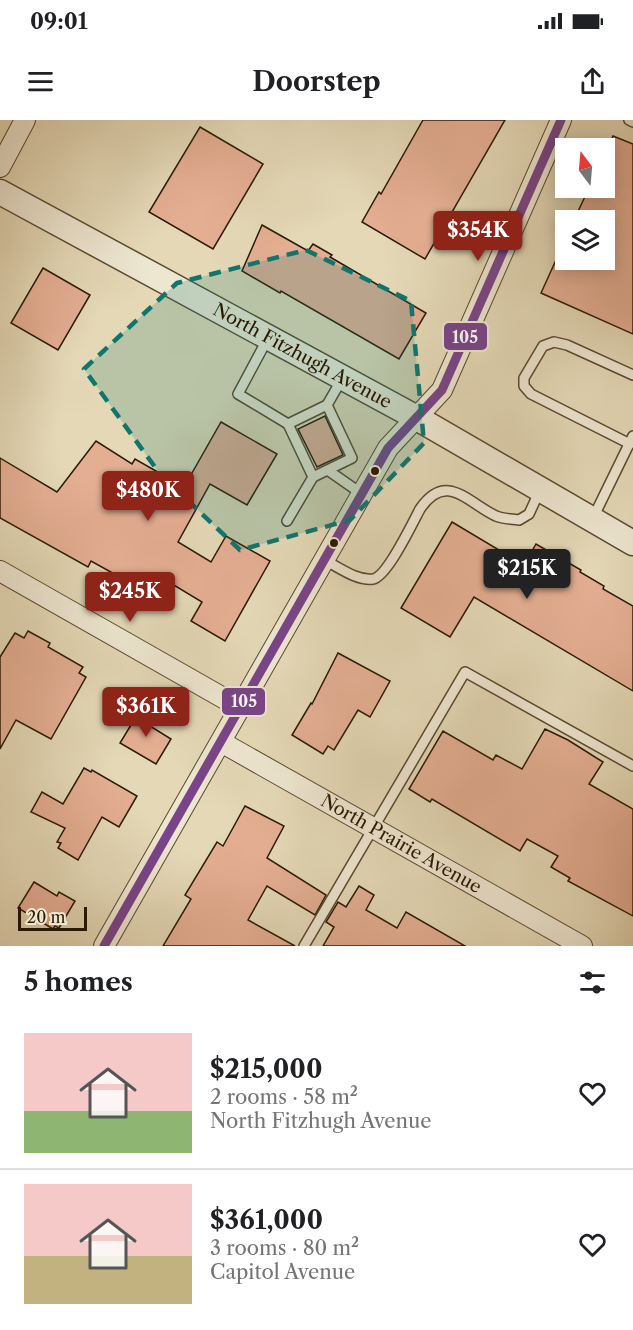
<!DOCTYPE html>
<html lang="en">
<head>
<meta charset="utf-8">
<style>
	:root { --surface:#fff; --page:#f6f6f6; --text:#202124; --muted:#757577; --line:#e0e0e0; --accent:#8f2418 }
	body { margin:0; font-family:"Libre Caslon Text",serif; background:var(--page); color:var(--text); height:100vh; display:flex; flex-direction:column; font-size:22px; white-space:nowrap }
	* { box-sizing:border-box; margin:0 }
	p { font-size:20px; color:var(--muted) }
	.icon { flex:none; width:33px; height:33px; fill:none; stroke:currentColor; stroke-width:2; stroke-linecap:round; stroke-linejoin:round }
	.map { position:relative; height:826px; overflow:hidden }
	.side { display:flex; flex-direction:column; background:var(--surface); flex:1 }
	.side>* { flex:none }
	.needle { width:39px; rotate:344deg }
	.buttons { position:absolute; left:555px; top:18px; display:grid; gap:12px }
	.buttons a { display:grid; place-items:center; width:60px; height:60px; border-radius:0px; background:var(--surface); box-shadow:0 3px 15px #0003; font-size:30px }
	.scale { position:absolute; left:18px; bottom:15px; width:69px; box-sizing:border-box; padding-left:6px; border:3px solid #2b1902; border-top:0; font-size:16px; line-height:21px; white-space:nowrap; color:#2b1902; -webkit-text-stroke:4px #ede6d0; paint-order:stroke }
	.price { position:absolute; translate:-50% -51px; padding:0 14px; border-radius:6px; background:var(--accent); color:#fff; font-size:20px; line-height:39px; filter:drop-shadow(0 2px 3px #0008) }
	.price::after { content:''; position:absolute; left:50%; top:36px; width:18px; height:14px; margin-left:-9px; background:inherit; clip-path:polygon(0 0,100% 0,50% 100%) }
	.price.active { background:#222; color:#fff }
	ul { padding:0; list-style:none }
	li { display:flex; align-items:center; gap:18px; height:150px; padding:0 24px }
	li+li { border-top:2px solid var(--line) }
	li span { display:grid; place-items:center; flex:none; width:168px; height:120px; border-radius:0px; color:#555 }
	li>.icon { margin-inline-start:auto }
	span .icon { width:72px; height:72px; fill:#fffc; stroke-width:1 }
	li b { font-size:26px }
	h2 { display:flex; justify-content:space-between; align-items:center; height:72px; padding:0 24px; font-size:26px }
	.status { display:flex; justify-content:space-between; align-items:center; height:42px; padding:0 30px; background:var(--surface); direction:ltr }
	.status svg { height:16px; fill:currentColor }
	header { display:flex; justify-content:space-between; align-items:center; height:78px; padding:0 24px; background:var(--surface); font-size:27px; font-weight:700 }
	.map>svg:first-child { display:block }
	.building { fill:#e4ae93; stroke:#2b1902; stroke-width:1.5 }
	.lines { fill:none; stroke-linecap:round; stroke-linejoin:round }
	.service-casing { stroke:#59492f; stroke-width:12 }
	.minor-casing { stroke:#59492f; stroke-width:22 }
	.tertiary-casing { stroke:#59492f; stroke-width:27 }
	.service { stroke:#ede6d0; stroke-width:9 }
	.minor { stroke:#ede6d0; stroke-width:20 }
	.tertiary { stroke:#ede6d0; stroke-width:24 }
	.bus-1-casing { stroke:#ede6d0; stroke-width:14 }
	.bus-1 { stroke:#794489; stroke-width:9 }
	.marked { fill:#0f766e; fill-opacity:0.2; stroke:#0f766e; stroke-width:4.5; stroke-dasharray:12 8; stroke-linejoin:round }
	.bus-dot { fill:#2b1902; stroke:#ede6d0; stroke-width:2 }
	.labels { text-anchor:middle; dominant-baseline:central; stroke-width:5; stroke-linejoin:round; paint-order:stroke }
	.street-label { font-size:18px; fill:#2b1902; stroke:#ede6d0 }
	.line-badge { stroke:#ede6d0; stroke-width:2 }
	.badge-label { font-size:16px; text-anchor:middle; font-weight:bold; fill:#fff }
</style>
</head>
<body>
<div class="status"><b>09:01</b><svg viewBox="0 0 49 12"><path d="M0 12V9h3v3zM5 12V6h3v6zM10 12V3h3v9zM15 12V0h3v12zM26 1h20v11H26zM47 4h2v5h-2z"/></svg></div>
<header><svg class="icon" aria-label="menu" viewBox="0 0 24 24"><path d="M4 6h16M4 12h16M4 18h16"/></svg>Doorstep<svg class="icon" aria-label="share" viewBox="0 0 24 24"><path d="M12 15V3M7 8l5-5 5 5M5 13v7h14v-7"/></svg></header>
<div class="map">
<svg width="633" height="826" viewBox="0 0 633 826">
	<rect width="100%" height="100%" fill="#e4d8b6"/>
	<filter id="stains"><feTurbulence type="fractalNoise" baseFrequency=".00333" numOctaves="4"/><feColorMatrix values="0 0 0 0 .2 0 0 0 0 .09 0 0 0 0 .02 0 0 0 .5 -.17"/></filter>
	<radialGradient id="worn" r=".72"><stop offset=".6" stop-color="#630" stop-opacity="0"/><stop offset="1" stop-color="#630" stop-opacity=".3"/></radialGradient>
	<!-- building -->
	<g class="building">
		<path d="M423 0H505L425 139 362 102 379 72 381 74Z"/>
		<path d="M200 7 263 44 213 129 149 92Z"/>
		<path d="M613 16 633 24V214L541 173 556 140H604V100H574L589 68H604V34Z"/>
		<path d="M262 105 308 131 313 124 332 135 330 137 426 193 399 239 281 171 280 173 242 151Z"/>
		<path d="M43 148 90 175 58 230 11 203Z"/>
		<path d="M325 296 343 335 317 347 298 309Z"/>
		<path d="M221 302 277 334 247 385 210 364 178 422 211 442 226 416 270 441 225 521 191 501 202 482 159 456 148 477 127 466 129 462 91 441 88 447 0 398V338L57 372 96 321 132 344 135 339 184 367Z"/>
		<path d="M452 402 524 445 536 424 581 450 580 452 604 466 603 469 633 486V571L474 477 450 517 401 488Z"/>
		<path d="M28 511 50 523 48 527 83 547 79 553 86 557 51 619 16 600 0 629V537L15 513 24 518Z"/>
		<path d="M338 533 390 561 370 597 358 590 334 630 328 626 323 634 292 615 311 583 312 584Z"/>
		<path d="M140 590 155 599 150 606 171 619 156 644 120 623Z"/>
		<path d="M545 609 568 620 603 642 589 664 633 689V796L568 761 570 758 551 747 558 736 527 719 520 731 432 679 430 682 409 669 443 611 493 640 496 635 522 649Z"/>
		<path d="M84 648 91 652 92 650 137 676 119 707 102 697 78 740 58 728 61 723 57 722 65 708 31 692 42 672 63 684Z"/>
		<path d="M245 686 284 706 267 738 326 775 315 795 267 766 248 800 295 826H163L191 779 185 775 217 722 223 726Z"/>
		<path d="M34 762 57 776 59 772 75 781 59 808 55 806 53 809 18 788Z"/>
		<path d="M359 766 374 775 366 790 397 808 406 792 465 826H323L334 807 326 802 338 782 346 787Z"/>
	</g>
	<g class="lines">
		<!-- service casing -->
		<g class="service-casing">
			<g id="service">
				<path d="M629 0 633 2"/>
				<path d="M268 218 238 274 288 304 327 285 342 259"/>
				<path d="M288 304 313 357 352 338 327 285"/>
				<path d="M630 324 531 274 524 266V258L543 226 554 222 567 225 633 255"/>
				<path d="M329 351 362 374"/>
				<path d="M593 398 633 316"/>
				<path d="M287 401 313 357"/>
				<path d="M324 440C339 447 356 461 373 459 387 457 413 402 420 389 446 351 467 382 496 396 503 399 512 399 519 400L529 394 540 370"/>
				<path d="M304 826 465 552 633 646"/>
			</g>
		</g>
		<!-- minor casing -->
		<g class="minor-casing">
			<g id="minor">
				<path d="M0 47 25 0"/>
				<path d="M0 451 241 588"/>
				<path id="s1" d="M221 622 582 826"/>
				<path d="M104 826 388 328 442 270 561 0"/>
			</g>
		</g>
		<!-- tertiary casing -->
		<g class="tertiary-casing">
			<g id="tertiary">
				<path id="s2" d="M0 72 417 298 633 423"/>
			</g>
		</g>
		<!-- service -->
		<use href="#service" class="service"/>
		<!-- minor -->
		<use href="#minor" class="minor"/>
		<!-- tertiary -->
		<use href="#tertiary" class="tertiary"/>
		<!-- bus-1 casing -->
		<g class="bus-1-casing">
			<path id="bus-1" d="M104 826 388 328 442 270 561 0"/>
		</g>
		<!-- bus-1 -->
		<use href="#bus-1" class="bus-1"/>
	</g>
	<!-- marked area -->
	<path class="marked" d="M306 130 411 181 424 323 350 400 240 430 160 354 84 249 177 163Z"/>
	<!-- markers -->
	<g class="bus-dot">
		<circle cx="375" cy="351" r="5"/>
		<circle cx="334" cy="423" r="5"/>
	</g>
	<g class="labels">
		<!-- street labels -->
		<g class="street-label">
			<text stroke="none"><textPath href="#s2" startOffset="344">North Fitzhugh Avenue</textPath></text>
			<text stroke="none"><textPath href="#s1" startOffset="207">North Prairie Avenue</textPath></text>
		</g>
	</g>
	<g class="line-badge">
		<rect x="443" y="202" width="45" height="29" rx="6" fill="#794489"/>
		<rect x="221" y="567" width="45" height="29" rx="6" fill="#794489"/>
	</g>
	<g class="badge-label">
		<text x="465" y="223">105</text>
		<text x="244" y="587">105</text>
	</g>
	<rect width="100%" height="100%" filter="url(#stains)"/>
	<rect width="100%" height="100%" fill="url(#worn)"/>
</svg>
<div class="buttons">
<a><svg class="needle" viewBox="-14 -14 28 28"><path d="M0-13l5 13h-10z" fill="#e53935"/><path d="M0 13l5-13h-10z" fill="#757577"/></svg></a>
<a><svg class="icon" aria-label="layers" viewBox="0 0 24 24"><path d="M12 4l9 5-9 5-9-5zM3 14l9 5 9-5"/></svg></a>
</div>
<div class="scale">20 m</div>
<b class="price" style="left:478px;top:142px">$354K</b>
<b class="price" style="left:148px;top:402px">$480K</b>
<b class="price active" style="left:527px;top:480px">$215K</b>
<b class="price" style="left:130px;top:503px">$245K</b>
<b class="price" style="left:146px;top:618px">$361K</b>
</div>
<section class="side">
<h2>5 homes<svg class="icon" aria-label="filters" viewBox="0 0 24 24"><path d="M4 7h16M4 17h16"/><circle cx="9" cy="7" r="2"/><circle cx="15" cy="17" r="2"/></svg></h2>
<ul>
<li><span style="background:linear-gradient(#f6c9c9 65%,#8fb573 0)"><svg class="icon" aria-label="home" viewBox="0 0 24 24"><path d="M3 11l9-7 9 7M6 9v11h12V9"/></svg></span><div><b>$215,000</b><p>2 rooms · 58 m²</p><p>North Fitzhugh Avenue</p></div><svg class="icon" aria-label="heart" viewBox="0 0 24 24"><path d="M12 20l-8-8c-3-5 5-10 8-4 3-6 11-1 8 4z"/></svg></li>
<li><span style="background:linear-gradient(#f6c9c9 60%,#c2b280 0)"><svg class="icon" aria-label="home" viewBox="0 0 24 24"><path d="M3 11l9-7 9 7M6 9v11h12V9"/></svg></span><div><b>$361,000</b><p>3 rooms · 80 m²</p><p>Capitol Avenue</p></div><svg class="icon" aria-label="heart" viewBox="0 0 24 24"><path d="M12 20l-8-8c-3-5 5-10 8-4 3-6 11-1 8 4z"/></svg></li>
</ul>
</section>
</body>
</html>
